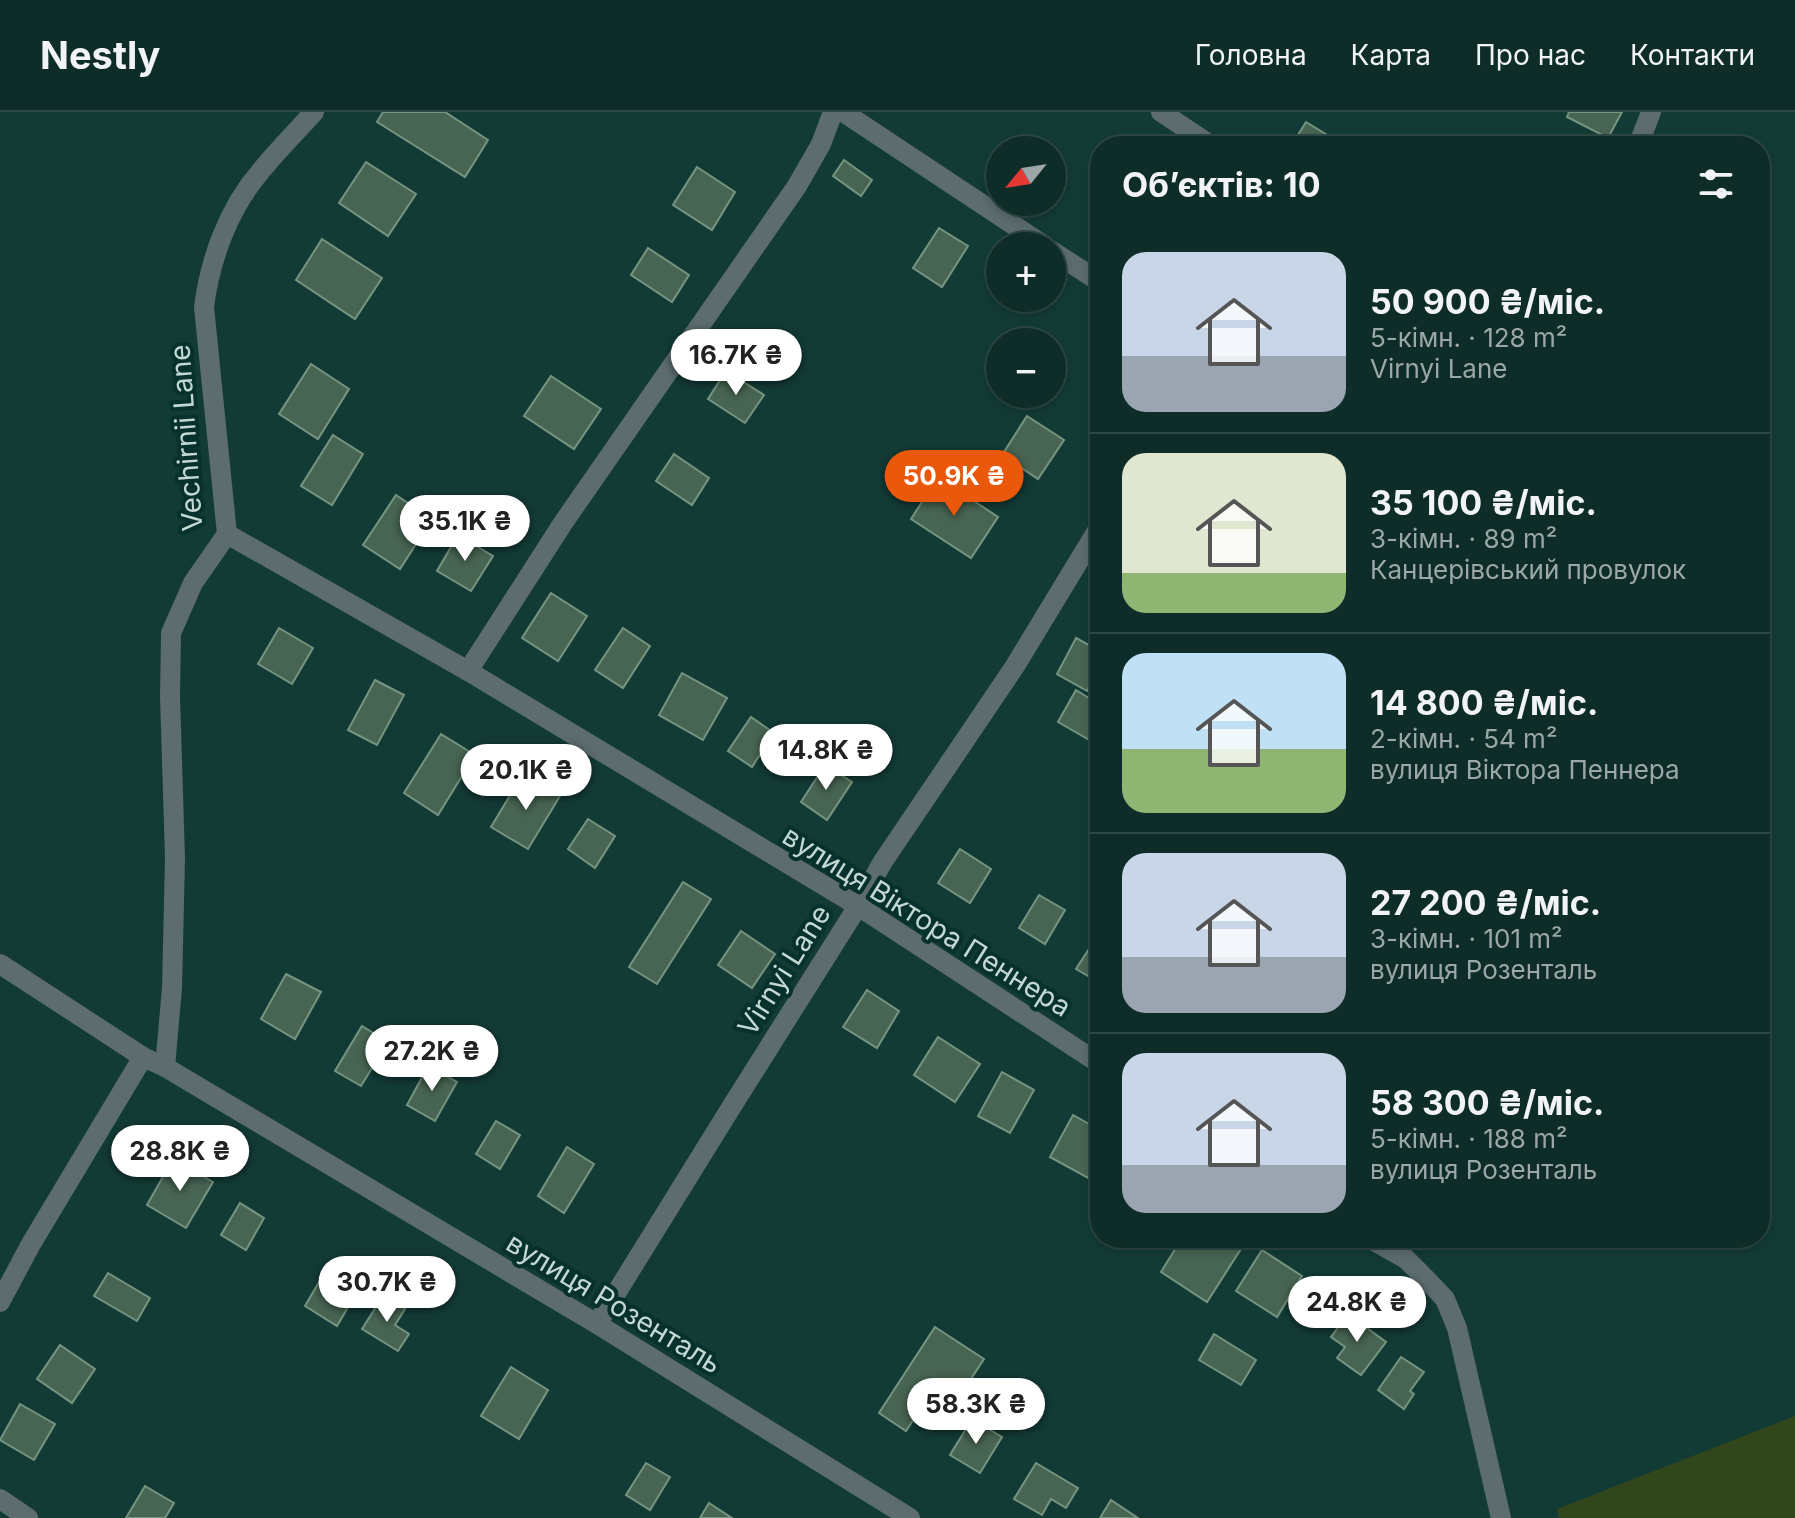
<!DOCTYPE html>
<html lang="uk">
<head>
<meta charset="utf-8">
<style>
	:root { --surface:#0e2c28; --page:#1c3834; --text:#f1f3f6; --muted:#9ba7a8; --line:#2e4845; --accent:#ea580c }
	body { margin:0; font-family:Inter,sans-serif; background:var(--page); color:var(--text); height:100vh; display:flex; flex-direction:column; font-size:30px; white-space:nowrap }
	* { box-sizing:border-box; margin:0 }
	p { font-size:26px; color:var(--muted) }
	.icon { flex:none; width:44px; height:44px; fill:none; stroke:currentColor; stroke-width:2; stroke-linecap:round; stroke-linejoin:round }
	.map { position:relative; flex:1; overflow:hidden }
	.sheet { position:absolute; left:1090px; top:24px; width:680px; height:1112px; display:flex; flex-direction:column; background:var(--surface); border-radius:32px; box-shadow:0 4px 12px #0003,0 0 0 2px var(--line) }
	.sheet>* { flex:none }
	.needle { width:52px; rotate:240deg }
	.tools { position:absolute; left:986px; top:24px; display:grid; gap:16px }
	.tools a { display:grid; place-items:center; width:80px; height:80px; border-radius:50%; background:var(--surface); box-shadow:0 4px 12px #0003,0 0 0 2px var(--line); font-size:40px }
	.price { position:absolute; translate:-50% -68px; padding:0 18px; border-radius:28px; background:#fff; color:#222; font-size:26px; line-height:52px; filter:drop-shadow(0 2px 4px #0008) }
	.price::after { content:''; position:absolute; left:50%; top:48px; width:24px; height:18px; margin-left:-12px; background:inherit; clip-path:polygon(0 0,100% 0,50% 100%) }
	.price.active { background:var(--accent); color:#fff }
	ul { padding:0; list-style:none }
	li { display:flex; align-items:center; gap:24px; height:200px; padding:0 32px }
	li+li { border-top:2px solid var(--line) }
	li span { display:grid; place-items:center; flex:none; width:224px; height:160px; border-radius:24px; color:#555 }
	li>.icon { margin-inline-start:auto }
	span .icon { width:96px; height:96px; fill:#fffc; stroke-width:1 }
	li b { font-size:34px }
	h2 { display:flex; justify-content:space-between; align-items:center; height:96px; padding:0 32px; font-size:34px }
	header { display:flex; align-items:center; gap:48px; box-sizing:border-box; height:112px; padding:0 40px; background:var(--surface); border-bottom:2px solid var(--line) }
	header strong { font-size:38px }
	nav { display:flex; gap:44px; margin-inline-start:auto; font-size:28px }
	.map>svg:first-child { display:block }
	.green { fill:#32461b }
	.building { fill:#486553; stroke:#769581; stroke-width:2 }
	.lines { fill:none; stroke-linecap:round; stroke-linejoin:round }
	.minor { stroke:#5c6c6f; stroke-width:20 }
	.labels { text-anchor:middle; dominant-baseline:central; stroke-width:8; stroke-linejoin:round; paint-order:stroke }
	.street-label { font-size:28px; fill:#c3d7d3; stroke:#07312c }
</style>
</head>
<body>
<header>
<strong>Nestly</strong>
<nav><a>Головна</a><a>Карта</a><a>Про нас</a><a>Контакти</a></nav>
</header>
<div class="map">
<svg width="1795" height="1406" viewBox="0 0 1795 1406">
	<rect width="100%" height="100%" fill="#133b36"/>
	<!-- green -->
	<path class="green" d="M1795 1304V1406H1559L1557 1397Z"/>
	<!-- building -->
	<g class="building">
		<path d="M383 0H445L488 28 465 65 377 10Z"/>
		<path d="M1569 0H1622L1608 26 1567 5Z"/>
		<path d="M1306 10 1329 24 1323 34H1291Z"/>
		<path d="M844 48 872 68 861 84 833 64Z"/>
		<path d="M366 50 416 82 388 124 339 91Z"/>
		<path d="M697 55 735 80 712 118 673 93Z"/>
		<path d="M939 116 968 134 942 175 913 156Z"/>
		<path d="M322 127 382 166 355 207 296 168Z"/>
		<path d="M648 136 689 163 672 190 631 163Z"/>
		<path d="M311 252 349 277 318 327 279 302Z"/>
		<path d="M726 259 764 283 745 311 708 287Z"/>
		<path d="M551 264 601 297 574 337 524 304Z"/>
		<path d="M1027 304 1064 328 1038 367 1002 343Z"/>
		<path d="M333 323 363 342 332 393 301 374Z"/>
		<path d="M674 342 709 366 692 393 656 369Z"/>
		<path d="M938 365 998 405 971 446 911 407Z"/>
		<path d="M396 383 432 407 400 457 363 433Z"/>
		<path d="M458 423 493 444 471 479 437 459Z"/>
		<path d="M551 481 587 504 558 549 522 526Z"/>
		<path d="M279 516 313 536 292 572 258 552Z"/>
		<path d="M623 516 650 534 623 576 595 558Z"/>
		<path d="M1076 526 1100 539V555L1087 579 1057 562Z"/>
		<path d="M682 561 727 586 703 628 659 603Z"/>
		<path d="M375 568 404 583 377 633 348 618Z"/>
		<path d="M1076 578 1100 593V614L1091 629 1058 610Z"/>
		<path d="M751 605 774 621 752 655 728 639Z"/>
		<path d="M441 622 475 643 438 703 404 681Z"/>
		<path d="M825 653 852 670 827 708 801 690Z"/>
		<path d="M523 662 560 684 528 737 491 715Z"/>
		<path d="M588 707 615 724 595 756 568 737Z"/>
		<path d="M960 737 991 757 970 791 938 771Z"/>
		<path d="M683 770 711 787 657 872 629 855Z"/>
		<path d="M1039 783 1065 798 1045 832 1019 816Z"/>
		<path d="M741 819 775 842 752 876 718 853Z"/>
		<path d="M1100 820V871L1076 857Z"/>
		<path d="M286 862 321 880 295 927 261 907Z"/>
		<path d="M867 878 899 899 877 936 843 915Z"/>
		<path d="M362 914 388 930 361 974 335 959Z"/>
		<path d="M938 925 980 952 955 990 914 963Z"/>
		<path d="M428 954 457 970 435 1009 407 993Z"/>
		<path d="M1002 960 1034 978 1010 1021 978 1004Z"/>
		<path d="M1073 1003 1100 1018V1044L1088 1066 1050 1045Z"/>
		<path d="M496 1009 520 1023 500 1057 476 1042Z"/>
		<path d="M567 1035 594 1052 564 1101 538 1084Z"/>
		<path d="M173 1047 213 1070 186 1116 147 1093Z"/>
		<path d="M240 1091 264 1106 246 1138 221 1123Z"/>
		<path d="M1182 1126H1248L1207 1190 1161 1160Z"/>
		<path d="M1262 1138 1302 1164 1277 1205 1236 1179Z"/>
		<path d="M329 1153 361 1173 337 1214 305 1194Z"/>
		<path d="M108 1161 150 1186 137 1209 94 1184Z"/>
		<path d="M383 1184 405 1197 395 1213 409 1222 398 1239 362 1217Z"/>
		<path d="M1348 1202 1386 1230 1361 1263 1337 1246 1345 1235 1331 1225Z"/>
		<path d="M935 1215 984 1247 944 1308 923 1293 906 1319 879 1301Z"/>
		<path d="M1214 1222 1256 1248 1241 1273 1199 1248Z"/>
		<path d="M60 1233 95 1257 72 1291 37 1267Z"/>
		<path d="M1401 1245 1424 1260 1410 1279 1414 1282 1404 1297 1378 1278Z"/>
		<path d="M511 1255 548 1278 519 1327 481 1304Z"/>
		<path d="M20 1292 55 1312 34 1348 0 1328Z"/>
		<path d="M972 1307 1002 1325 980 1361 950 1343Z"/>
		<path d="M646 1351 670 1365 650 1398 626 1383Z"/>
		<path d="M1036 1351 1078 1376 1066 1396 1051 1387 1042 1403 1014 1387Z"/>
		<path d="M145 1374 174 1391 165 1406H126Z"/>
		<path d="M1111 1388 1138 1406H1100Z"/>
		<path d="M709 1391 732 1406H700Z"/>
	</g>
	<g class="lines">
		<!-- minor -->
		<g class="minor">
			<path d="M843 0 1045 134"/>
			<path d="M1161 0 1212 34"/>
			<path d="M1638 34 1651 0"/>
			<path d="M1052 139 1100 170"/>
			<path d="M227 422 468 559 858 794 1100 952"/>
			<path d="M468 559 563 411 797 74 821 32 833 0"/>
			<path d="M0 852 143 945 165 955 597 1212 910 1406"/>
			<path d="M165 955 172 876 175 746 170 584 171 521 193 471 227 422 204 195C210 148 228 97 260 60 277 39 296 20 314 0"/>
			<path d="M1369 1126 1406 1147 1430 1171 1445 1187 1457 1216 1501 1406"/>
			<path d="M0 1190 31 1132 143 945"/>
			<path d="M597 1212 732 994 858 794 882 751 1015 554 1100 414"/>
			<path d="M0 1387 28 1406"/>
		</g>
	</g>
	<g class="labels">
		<!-- street labels -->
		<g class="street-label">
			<text transform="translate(186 326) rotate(-94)">Vechirnii Lane</text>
			<text transform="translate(927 809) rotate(32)">вулиця Віктора Пеннера</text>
			<text transform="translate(784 858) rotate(-58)">Virnyi Lane</text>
			<text transform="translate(614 1191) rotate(31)">вулиця Розенталь</text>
		</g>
	</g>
</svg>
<div class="tools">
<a><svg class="needle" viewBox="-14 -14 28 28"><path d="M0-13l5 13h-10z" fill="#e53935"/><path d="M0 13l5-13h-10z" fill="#9ba7a8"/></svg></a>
<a>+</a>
<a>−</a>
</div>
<b class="price" style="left:736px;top:285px">16.7K ₴</b>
<b class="price active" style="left:954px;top:406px">50.9K ₴</b>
<b class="price" style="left:465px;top:451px">35.1K ₴</b>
<b class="price" style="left:826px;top:680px">14.8K ₴</b>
<b class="price" style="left:526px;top:700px">20.1K ₴</b>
<b class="price" style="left:432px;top:981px">27.2K ₴</b>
<b class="price" style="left:180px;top:1081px">28.8K ₴</b>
<b class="price" style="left:387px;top:1212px">30.7K ₴</b>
<b class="price" style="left:1357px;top:1232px">24.8K ₴</b>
<b class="price" style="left:976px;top:1334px">58.3K ₴</b>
<section class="sheet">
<h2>Об’єктів: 10<svg class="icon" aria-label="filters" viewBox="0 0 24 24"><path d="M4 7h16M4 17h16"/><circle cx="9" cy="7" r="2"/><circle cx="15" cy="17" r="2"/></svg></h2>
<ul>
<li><span style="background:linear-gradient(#c9d6e8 65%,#9aa5b1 0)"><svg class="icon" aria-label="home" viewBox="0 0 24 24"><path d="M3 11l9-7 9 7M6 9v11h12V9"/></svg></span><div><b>50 900 ₴/міс.</b><p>5-кімн. · 128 m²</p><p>Virnyi Lane</p></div></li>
<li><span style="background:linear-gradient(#dfe7d0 75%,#8fb573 0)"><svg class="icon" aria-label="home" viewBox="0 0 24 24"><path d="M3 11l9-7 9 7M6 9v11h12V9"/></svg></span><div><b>35 100 ₴/міс.</b><p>3-кімн. · 89 m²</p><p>Канцерівський провулок</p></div></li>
<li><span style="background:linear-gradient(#bfe0f5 60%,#8fb573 0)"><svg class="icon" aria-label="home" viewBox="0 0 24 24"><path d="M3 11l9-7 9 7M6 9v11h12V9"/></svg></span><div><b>14 800 ₴/міс.</b><p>2-кімн. · 54 m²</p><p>вулиця Віктора Пеннера</p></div></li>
<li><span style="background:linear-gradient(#c9d6e8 65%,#9aa5b1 0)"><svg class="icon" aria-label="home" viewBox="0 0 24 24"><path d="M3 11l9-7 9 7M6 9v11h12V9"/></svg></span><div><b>27 200 ₴/міс.</b><p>3-кімн. · 101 m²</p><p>вулиця Розенталь</p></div></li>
<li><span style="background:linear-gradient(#c9d6e8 70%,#9aa5b1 0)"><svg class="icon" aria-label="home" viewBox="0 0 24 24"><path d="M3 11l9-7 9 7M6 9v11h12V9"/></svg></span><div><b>58 300 ₴/міс.</b><p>5-кімн. · 188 m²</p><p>вулиця Розенталь</p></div></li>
</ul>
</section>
</div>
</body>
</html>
